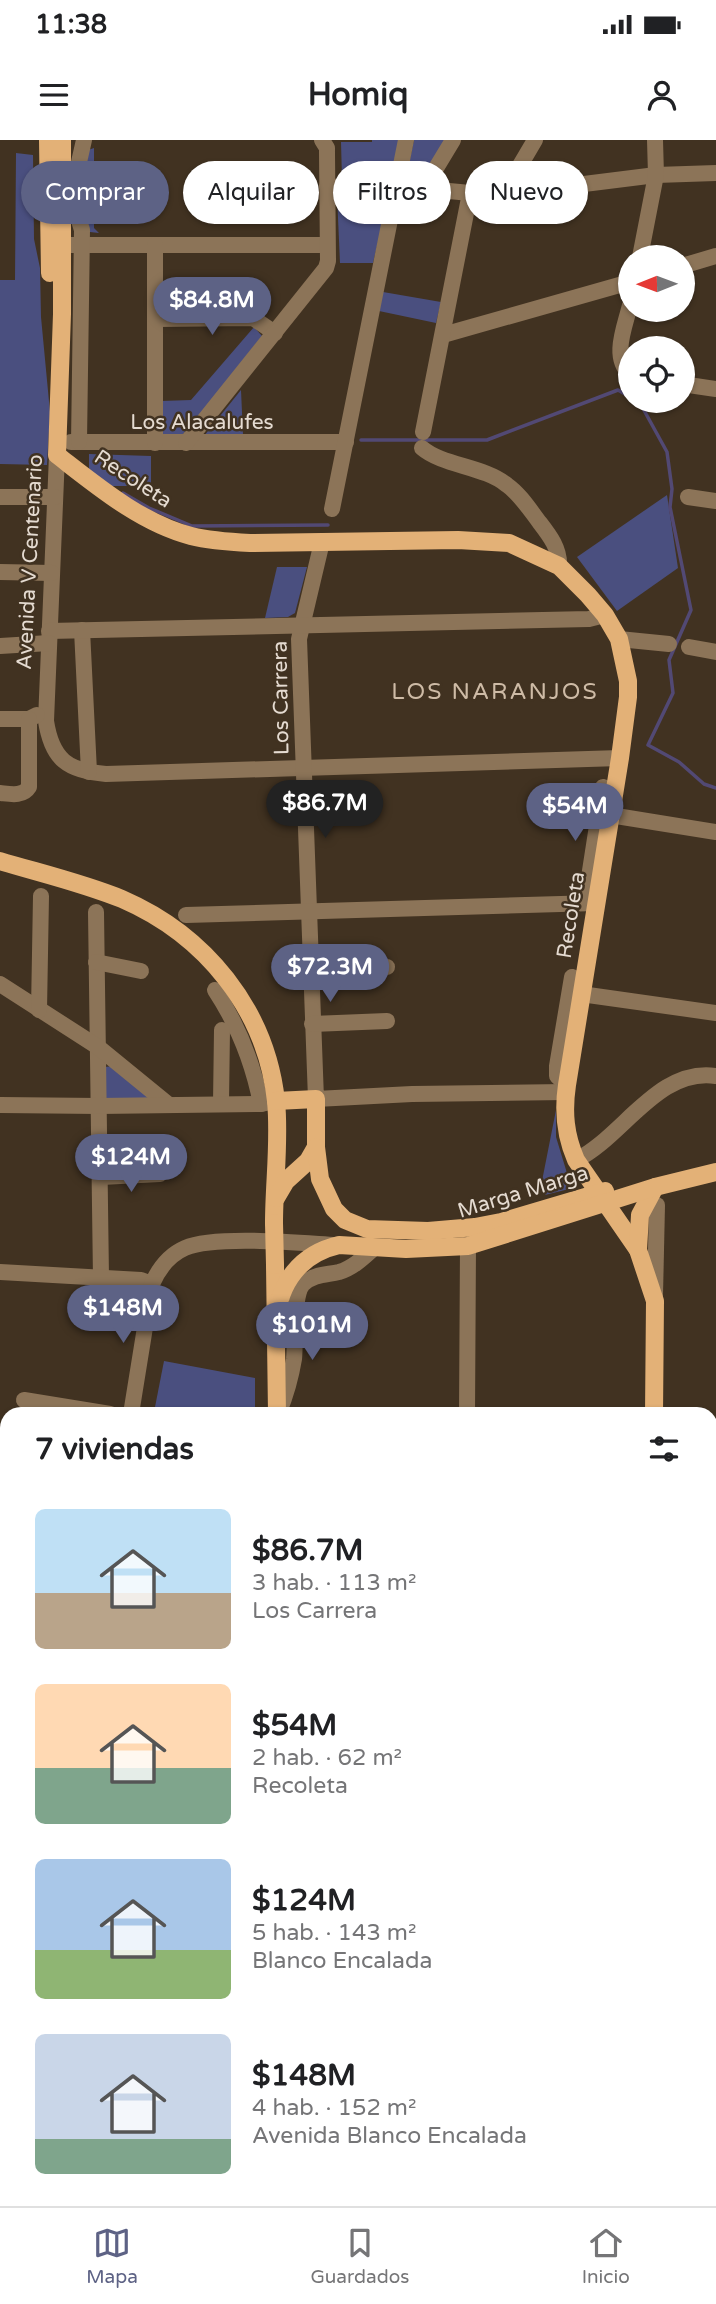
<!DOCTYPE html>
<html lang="es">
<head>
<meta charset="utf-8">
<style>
	:root { --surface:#fff; --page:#f6f6f6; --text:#202124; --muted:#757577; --line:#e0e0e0; --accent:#5d6285 }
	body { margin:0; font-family:"Varela Round",sans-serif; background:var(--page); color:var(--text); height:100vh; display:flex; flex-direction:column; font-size:26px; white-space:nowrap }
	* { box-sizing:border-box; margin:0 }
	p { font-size:23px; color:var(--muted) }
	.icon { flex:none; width:38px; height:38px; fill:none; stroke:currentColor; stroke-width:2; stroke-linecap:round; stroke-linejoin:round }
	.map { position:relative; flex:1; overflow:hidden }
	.drawer { position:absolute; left:0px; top:1267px; width:718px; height:800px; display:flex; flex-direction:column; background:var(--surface); border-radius:21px 21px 0 0; box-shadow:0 2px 5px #0004 }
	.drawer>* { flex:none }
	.top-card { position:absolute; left:21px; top:21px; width:676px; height:63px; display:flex; gap:14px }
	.needle { width:46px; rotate:269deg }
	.controls { position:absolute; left:618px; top:105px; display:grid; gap:14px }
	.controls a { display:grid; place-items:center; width:77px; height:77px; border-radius:50%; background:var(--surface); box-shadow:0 2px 5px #0004; font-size:35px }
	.price { position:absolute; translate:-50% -60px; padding:0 16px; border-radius:24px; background:var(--accent); color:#fff; font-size:23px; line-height:46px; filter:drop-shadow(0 2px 4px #0008) }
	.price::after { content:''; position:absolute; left:50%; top:42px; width:21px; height:16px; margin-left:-10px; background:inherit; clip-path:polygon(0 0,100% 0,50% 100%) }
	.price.active { background:#222; color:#fff }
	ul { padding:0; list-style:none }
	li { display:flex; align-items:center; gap:21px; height:175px; padding:0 35px }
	li span { display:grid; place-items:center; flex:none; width:196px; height:140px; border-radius:10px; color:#555 }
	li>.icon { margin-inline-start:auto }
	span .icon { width:84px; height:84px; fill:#fffc; stroke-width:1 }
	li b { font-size:30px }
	h2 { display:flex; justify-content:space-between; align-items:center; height:84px; padding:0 35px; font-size:30px }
	.pill { padding:0 24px; border-radius:32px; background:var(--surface); box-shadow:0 2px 5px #0004; font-size:24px; line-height:63px }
	.pill.active { background:var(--accent); color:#fff }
	.status { display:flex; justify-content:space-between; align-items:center; height:49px; padding:0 35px; background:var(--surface); direction:ltr }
	.status svg { height:19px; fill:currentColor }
	header { display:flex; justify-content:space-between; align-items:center; height:91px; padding:0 35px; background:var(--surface); font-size:32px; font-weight:700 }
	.menu { display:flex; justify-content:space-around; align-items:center; height:98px; border-top:2px solid var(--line); background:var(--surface); font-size:19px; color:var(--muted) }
	.menu a { display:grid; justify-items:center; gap:4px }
	.menu .active { color:var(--accent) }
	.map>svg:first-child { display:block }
	.green { fill:#4a4f7f }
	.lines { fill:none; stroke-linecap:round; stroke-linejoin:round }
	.stream { stroke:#524974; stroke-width:3.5 }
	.minor { stroke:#8c7458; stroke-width:16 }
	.major { stroke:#e3b177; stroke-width:18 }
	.major-bridge { stroke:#e3b177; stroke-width:18 }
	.labels { text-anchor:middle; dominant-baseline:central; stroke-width:5; stroke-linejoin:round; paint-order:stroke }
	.street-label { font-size:21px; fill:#e5dbd1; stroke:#413221 }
	.neighbourhood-label { font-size:23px; letter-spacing:2px; fill:#cebba6; stroke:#413221 }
</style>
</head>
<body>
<div class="status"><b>11:38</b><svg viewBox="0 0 49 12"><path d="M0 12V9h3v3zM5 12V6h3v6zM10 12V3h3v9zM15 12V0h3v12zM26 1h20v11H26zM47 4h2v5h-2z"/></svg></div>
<header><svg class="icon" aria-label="menu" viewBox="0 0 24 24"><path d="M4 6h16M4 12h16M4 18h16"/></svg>Homiq<svg class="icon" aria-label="person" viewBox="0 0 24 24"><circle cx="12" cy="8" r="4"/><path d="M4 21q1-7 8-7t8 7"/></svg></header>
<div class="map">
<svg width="716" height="2066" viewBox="0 0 716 2066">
	<rect width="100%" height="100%" fill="#413221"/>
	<!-- green -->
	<g class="green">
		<path d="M372 0H401L393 45 342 39 341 2H372Z"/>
		<path d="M414 0H448L422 43 405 42Z"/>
		<path d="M94 8V88L99 93 90 92 87 86 84 87 80 29 85 11Z"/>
		<path d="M16 13 33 15 34 99 40 128 41 177 50 272 47 325 0 324V140H15Z"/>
		<path d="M337 55 388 60 373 123H340Z"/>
		<path d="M383 152 441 162 436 183 379 171Z"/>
		<path d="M254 187 262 196 190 287 182 295 161 294V261L191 260Z"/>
		<path d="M241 250 243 295 204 296Z"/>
		<path d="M89 314 151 316V346H112L89 330Z"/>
		<path d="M667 355 678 428 617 471 577 417Z"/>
		<path d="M277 427H307L295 473 288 477 265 478Z"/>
		<path d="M113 926 150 954 149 960H105V927Z"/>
		<path d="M556 970V997L570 1043 569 1049 545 1055 541 1046Z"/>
		<path d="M164 1221 255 1238V1274H191L155 1267Z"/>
	</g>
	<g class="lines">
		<!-- stream -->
		<g class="stream">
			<path d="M637 261 640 263 667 312 672 349 670 367 691 470 669 520 673 553 648 605 679 622 704 644 716 648"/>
			<path d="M361 300H487L618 250 630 257"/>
			<path d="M123 353 149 368 192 386 328 385"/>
		</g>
		<!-- minor -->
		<g class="minor">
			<path d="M327 46 389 52 407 47 470 53 576 45 656 35 716 33"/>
			<path d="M424 48 453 0"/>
			<path d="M505 51 535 0"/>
			<path d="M71 105H327"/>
			<path d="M640 117 656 35 655 0"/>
			<path d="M682 126 716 116"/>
			<path d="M630 165C625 187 611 217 630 234"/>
			<path d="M155 179 253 178 275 193"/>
			<path d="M443 195 630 142"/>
			<path d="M682 244 716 249"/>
			<path d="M423 292 470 53"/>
			<path d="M71 302H346"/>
			<path d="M79 302 82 90 77 74V31L84 0"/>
			<path d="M155 303V105"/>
			<path d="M186 303 326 128 328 121 327 13V8L322 0"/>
			<path d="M422 308C443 326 484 326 507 345 520 354 530 370 540 383 550 396 560 409 559 426"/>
			<path d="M57 315 46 581C52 620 68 631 106 634L620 618"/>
			<path d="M0 357H55"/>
			<path d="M688 357 716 361"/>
			<path d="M332 369 406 0"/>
			<path d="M322 402 299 499 316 959 412 954 566 952"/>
			<path d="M0 432 52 433"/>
			<path d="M82 490 89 632"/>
			<path d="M49 491 589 479 605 475"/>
			<path d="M619 499 669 504"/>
			<path d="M0 506 49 503"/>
			<path d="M689 507 716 512"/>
			<path d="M0 579H29L37 575"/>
			<path d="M0 653C10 654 23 657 29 647V579"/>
			<path d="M610 675 716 692"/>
			<path d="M585 763 603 647"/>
			<path d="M96 772 101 1138"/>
			<path d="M186 775 596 763"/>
			<path d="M96 822 141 831"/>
			<path d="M311 830 387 827"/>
			<path d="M0 844 98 907 169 965"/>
			<path d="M215 850C238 885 253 923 261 964"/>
			<path d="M581 854 716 873"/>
			<path d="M39 870 41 756"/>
			<path d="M312 884 387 881"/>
			<path d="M567 945 557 936V926L572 837"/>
			<path d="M221 963 222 890"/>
			<path d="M0 965 99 966 261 964 276 961"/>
			<path d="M576 1020C623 997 658 927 716 936"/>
			<path d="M101 1037 160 1034"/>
			<path d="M0 1132 141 1140 152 1144"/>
			<path d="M655 1155 657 1065"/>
			<path d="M24 1260 110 1274"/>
			<path d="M279 1272C286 1255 291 1237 294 1219 296 1202 292 1156 303 1144 314 1134 326 1135 339 1132 353 1128 364 1117 374 1108"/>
			<path d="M131 1274 152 1144C159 1128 169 1115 185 1108 215 1095 300 1103 336 1105"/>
			<path d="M467 1274 468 1106 477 1098"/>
			<path d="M0 1352 7 1353"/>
			<path d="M0 1608 7 1609"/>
			<path d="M0 1648 7 1649"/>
			<path d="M710 1648H715"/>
			<path d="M710 1737 716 1738"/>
			<path d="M0 2019 7 2020"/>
			<path d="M431 2060 436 2066"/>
			<path d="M22 2066 23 2060"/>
			<path d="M458 2066V2060"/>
		</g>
		<!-- major -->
		<g class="major">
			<path d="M48 0 50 133"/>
			<path d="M62 0V174L57 315C97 346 141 383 191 396 211 401 230 402 250 403L458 400 509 403 559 426 588 455 605 475 619 499 628 541V557L620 618 567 945C563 972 565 995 576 1020L638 1110 655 1161 654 1274"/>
			<path d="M0 721C40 733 83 743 122 759 205 795 266 869 276 961 280 1001 274 1043 274 1083"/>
			<path d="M276 961 316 959V1007L308 1021 286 1041 276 1058"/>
			<path d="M316 1007 320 1039 334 1069 345 1080 367 1089 428 1091 475 1087 501 1082 605 1051"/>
			<path d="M638 1110 640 1075 655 1047"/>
			<path d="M275 1125 277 1274"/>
			<path d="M276 1181C279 1143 300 1114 339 1105L406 1109 468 1106 655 1047 716 1032"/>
			<path d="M710 1436 716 1437"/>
			<path d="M0 1868 7 1869"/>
			<path d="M710 1964H716"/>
			<path d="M644 2060V2066"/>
			<path d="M271 2066V2060"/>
		</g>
		<!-- major-bridge -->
		<path class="major-bridge" d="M274 1083 275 1125"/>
	</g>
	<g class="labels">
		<!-- street labels -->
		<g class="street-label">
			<text x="202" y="282">Los Alacalufes</text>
			<text transform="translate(133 339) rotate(33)">Recoleta</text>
			<text transform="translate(30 422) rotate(-87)">Avenida V Centenario</text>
			<text transform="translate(281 558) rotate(-91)">Los Carrera</text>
			<text transform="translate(571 775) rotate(-81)">Recoleta</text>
			<text transform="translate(523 1052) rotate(-17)">Marga Marga</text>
		</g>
		<!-- neighbourhood labels -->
		<g class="neighbourhood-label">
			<text x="495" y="552">LOS NARANJOS</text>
		</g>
	</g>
</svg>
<div class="controls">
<a><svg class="needle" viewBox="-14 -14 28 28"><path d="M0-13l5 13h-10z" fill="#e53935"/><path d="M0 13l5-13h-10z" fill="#757577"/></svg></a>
<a><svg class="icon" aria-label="locate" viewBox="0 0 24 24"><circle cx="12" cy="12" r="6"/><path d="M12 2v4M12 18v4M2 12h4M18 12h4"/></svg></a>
</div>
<b class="price" style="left:212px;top:197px">$84.8M</b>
<b class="price active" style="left:325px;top:700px">$86.7M</b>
<b class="price" style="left:575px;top:703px">$54M</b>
<b class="price" style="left:330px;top:864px">$72.3M</b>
<b class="price" style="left:131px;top:1054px">$124M</b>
<b class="price" style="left:123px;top:1205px">$148M</b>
<b class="price" style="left:312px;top:1222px">$101M</b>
<div class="top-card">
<a class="pill active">Comprar</a>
<a class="pill">Alquilar</a>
<a class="pill">Filtros</a>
<a class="pill">Nuevo</a>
</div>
<section class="drawer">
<h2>7 viviendas<svg class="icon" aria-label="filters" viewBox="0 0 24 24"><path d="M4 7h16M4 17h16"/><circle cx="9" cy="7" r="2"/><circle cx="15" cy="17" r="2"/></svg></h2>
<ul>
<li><span style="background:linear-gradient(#bfe0f5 60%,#b9a48a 0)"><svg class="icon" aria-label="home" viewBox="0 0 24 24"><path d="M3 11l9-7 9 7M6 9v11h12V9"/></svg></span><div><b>$86.7M</b><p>3 hab. · 113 m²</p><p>Los Carrera</p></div></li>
<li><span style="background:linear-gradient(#ffd9b3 60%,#7fa58c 0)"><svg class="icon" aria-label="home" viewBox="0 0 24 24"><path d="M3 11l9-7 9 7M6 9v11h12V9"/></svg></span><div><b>$54M</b><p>2 hab. · 62 m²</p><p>Recoleta</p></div></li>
<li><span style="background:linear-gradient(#a9c7e8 65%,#8fb573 0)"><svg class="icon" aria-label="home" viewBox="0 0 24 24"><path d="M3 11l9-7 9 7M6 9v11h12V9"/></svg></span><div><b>$124M</b><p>5 hab. · 143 m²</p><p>Blanco Encalada</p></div></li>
<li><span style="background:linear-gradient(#c9d6e8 75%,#7fa58c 0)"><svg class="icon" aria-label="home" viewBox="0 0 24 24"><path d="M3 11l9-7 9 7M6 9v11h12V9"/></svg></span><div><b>$148M</b><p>4 hab. · 152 m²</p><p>Avenida Blanco Encalada</p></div></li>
</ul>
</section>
</div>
<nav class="menu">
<a class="active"><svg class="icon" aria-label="map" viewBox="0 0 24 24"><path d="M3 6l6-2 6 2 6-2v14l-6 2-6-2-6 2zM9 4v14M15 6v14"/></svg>Mapa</a>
<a><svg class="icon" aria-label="saved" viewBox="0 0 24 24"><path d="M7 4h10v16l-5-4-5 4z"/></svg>Guardados</a>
<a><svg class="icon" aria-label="home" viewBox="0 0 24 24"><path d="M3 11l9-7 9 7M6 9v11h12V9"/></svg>Inicio</a>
</nav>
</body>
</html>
